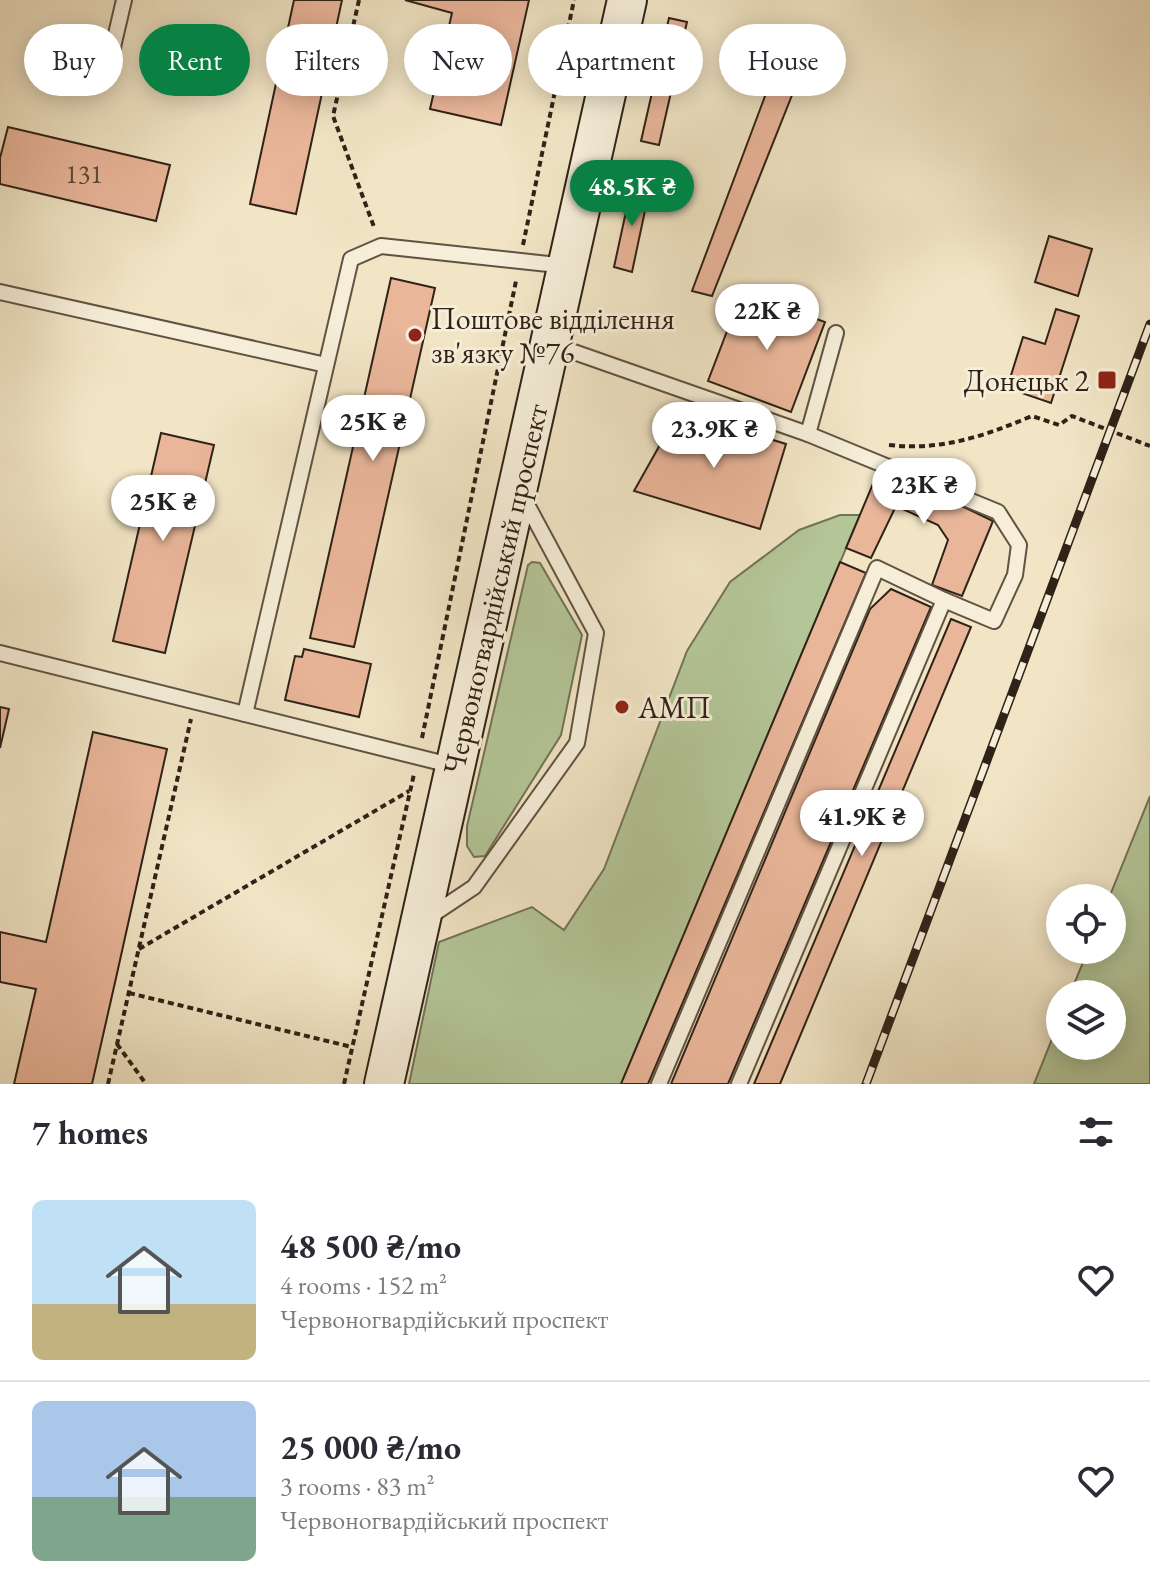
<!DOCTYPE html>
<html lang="en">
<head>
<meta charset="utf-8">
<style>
	:root { --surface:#fff; --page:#f7f7f7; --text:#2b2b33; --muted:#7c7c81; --line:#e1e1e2; --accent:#0b8043 }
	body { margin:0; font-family:"EB Garamond",serif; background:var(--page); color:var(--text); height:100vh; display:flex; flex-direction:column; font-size:30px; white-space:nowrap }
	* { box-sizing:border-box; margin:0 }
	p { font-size:26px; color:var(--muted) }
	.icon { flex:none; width:44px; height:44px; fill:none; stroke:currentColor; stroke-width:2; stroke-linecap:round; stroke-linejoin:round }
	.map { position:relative; height:1084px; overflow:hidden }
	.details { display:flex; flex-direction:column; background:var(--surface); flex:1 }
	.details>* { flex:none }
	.hud { position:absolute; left:24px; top:24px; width:1102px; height:72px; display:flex; gap:16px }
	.tools { position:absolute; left:1046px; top:884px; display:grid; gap:16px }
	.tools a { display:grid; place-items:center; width:80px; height:80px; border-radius:50%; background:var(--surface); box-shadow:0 4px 20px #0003; font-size:40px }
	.price { position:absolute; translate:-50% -68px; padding:0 18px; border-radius:28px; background:#fff; color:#222; font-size:26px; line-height:52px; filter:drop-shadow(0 2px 4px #0008) }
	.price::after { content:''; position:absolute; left:50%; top:48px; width:24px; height:18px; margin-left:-12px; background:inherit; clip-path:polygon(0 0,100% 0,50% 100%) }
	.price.active { background:var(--accent); color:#fff }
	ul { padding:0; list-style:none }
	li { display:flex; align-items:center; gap:24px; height:200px; padding:0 32px }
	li+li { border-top:2px solid var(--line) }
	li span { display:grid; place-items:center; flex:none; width:224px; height:160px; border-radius:12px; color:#555 }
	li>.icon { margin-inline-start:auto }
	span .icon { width:96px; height:96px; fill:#fffc; stroke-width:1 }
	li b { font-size:34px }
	h2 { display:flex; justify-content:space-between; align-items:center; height:96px; padding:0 32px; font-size:34px }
	.pill { padding:0 28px; border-radius:36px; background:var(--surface); box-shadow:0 4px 20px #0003; font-size:28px; line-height:72px }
	.pill.active { background:var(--accent); color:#fff }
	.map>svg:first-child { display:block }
	.green { fill:#b4c698; stroke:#727458; stroke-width:2 }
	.building { fill:#eab69a; stroke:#2f2217; stroke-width:2 }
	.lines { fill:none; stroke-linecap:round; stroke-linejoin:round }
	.lane-casing { stroke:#605342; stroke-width:18 }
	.secondary-casing { stroke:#2f2217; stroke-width:42 }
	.path { stroke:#2f2217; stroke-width:4; stroke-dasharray:6 4; stroke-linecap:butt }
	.lane { stroke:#f6eed9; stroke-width:14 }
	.secondary { stroke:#f6eed9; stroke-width:38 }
	.rail-casing { stroke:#2f2217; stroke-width:9 }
	.rail { stroke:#f6eed9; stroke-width:6; stroke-dasharray:18; stroke-linecap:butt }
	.poi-dot { fill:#8f2418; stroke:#f6eed9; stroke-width:3 }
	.labels { text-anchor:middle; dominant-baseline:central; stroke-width:6; stroke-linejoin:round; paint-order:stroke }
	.number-label { font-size:26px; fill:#5e4738 }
	.poi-label { font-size:30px; fill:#2f2217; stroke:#f6eed9; text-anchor:start }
	.street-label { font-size:30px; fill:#2f2217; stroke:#f6eed9 }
</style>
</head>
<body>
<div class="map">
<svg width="1150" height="1084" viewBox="0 0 1150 1084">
	<rect width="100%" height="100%" fill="#f1e5c5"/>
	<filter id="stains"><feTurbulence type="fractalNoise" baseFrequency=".0025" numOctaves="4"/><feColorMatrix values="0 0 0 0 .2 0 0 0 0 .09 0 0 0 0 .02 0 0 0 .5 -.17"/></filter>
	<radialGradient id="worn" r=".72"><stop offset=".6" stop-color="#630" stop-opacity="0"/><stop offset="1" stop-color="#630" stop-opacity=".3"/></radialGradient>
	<!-- green -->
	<g class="green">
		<path d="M840 515H860L621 1084H409L439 942 532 907 564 930 604 869 687 651 730 582 799 530Z"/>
		<path d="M532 562 540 563 582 635 561 735 485 856 474 857 467 846V826L528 565Z"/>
		<path d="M1150 796V1084H1034L1060 1019V1046H1112V994H1070L1088 950H1112V898H1109Z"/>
	</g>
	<!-- building -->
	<g class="building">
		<path d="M294 0H342L296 214 250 204Z"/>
		<path d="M405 0H529L501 125 430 109 452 13Z"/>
		<path d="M669 18 687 22 659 145 641 141Z"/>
		<path d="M786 40 812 45 712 296 692 291Z"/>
		<path d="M8 127 170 165 156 221 0 184V158Z"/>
		<path d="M632 184 650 187 632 272 614 267Z"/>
		<path d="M1049 236 1092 249 1078 296 1035 282Z"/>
		<path d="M391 278 435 288 354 647 310 638Z"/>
		<path d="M742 292 825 322 791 412 708 381Z"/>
		<path d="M1056 309 1079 316 1051 403 1007 388 1023 337 1045 344Z"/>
		<path d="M679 411 786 444 760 529 634 491Z"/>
		<path d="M161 433 214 445 165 653 113 641Z"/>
		<path d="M880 467 993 521 962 596 932 585 948 540 938 525 896 506 871 558 846 548Z"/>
		<path d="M840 562 866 573 648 1084H621Z"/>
		<path d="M891 589 931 607 728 1084H671L870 609Z"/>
		<path d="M951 619 971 627 780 1084H754Z"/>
		<path d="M304 649 371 664 359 717 285 700 295 656 302 657Z"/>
		<path d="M0 707 9 709 0 748Z"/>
		<path d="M93 732 167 749 116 978 92 1084H14L36 989 0 982V932L46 942Z"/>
	</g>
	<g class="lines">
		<!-- lane casing -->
		<g class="lane-casing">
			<g id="lane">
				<path d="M106 77 124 0"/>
				<path d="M0 292 326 365"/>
				<path d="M551 344 808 434 836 333"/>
				<path d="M808 434 998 512 1019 545 1015 575 994 621 944 600"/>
				<path d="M0 653 454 766"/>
				<path d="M245 714 351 259 381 246 567 266"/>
				<path d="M429 917 474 887 577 743 596 633 524 499"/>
				<path d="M659 1084 877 568 944 600 739 1084"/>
			</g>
		</g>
		<!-- secondary casing -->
		<g class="secondary-casing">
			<path id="secondary" d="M384 1084 627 0"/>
		</g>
		<!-- path -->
		<g class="path">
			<path d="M359 0 333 116 374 227"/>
			<path d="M523 245 574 0"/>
			<path d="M889 445C942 451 984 436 1032 416L1059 425 1072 416 1150 446"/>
			<path d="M422 738 516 281"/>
			<path d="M139 949 409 791"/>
			<path d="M129 993 352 1047"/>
			<path d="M117 1044 146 1084"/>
			<path d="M108 1084 191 719"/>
			<path d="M344 1084 414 774"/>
		</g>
		<!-- lane -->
		<use href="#lane" class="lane"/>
		<!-- secondary -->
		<use href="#secondary" class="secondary"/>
		<!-- rail casing -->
		<g class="rail-casing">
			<path id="rail" d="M866 1084 1150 324"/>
		</g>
		<!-- rail -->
		<use href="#rail" class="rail"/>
	</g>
	<!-- markers -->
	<g class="poi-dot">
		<circle cx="415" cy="335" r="8"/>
		<rect x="1097" y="370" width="20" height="20" rx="4"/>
		<circle cx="622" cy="707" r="8"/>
	</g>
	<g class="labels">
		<!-- number labels -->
		<g class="number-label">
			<text x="84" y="174">131</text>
		</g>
		<!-- poi labels -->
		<g class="poi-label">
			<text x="431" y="318">Поштове відділення<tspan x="431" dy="34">зв'язку №76</tspan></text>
			<text x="1089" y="380" text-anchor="end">Донецьк 2</text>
			<text x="638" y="707">АМП</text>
		</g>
		<!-- street labels -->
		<g class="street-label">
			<text transform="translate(495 589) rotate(-77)">Червоногвардійський проспект</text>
		</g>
	</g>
	<rect width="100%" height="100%" filter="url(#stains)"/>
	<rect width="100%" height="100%" fill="url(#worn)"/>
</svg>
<div class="tools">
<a><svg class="icon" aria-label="locate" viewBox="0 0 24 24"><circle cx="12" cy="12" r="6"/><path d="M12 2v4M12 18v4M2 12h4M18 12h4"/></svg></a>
<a><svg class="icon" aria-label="layers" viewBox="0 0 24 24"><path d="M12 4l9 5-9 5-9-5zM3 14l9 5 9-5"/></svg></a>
</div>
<b class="price active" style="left:632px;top:228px">48.5K ₴</b>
<b class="price" style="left:767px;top:352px">22K ₴</b>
<b class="price" style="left:373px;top:463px">25K ₴</b>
<b class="price" style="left:714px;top:470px">23.9K ₴</b>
<b class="price" style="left:924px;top:526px">23K ₴</b>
<b class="price" style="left:163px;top:543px">25K ₴</b>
<b class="price" style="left:862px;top:858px">41.9K ₴</b>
<div class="hud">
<a class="pill">Buy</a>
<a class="pill active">Rent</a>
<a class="pill">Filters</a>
<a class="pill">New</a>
<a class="pill">Apartment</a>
<a class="pill">House</a>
</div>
</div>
<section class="details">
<h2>7 homes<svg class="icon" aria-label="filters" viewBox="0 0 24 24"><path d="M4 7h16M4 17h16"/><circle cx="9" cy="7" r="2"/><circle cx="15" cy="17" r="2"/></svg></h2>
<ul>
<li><span style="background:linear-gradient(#bfe0f5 65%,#c2b280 0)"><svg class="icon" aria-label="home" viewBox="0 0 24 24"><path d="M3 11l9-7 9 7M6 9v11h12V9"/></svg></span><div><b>48 500 ₴/mo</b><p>4 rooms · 152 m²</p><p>Червоногвардійський проспект</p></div><svg class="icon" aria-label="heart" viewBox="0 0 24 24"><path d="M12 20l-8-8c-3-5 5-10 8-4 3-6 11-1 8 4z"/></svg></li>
<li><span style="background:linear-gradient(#a9c7e8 60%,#7fa58c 0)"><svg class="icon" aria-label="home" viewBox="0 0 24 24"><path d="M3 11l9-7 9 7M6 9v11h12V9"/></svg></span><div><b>25 000 ₴/mo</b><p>3 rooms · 83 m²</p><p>Червоногвардійський проспект</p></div><svg class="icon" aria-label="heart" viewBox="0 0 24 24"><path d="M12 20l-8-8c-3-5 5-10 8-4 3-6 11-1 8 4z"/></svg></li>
</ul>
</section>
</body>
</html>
